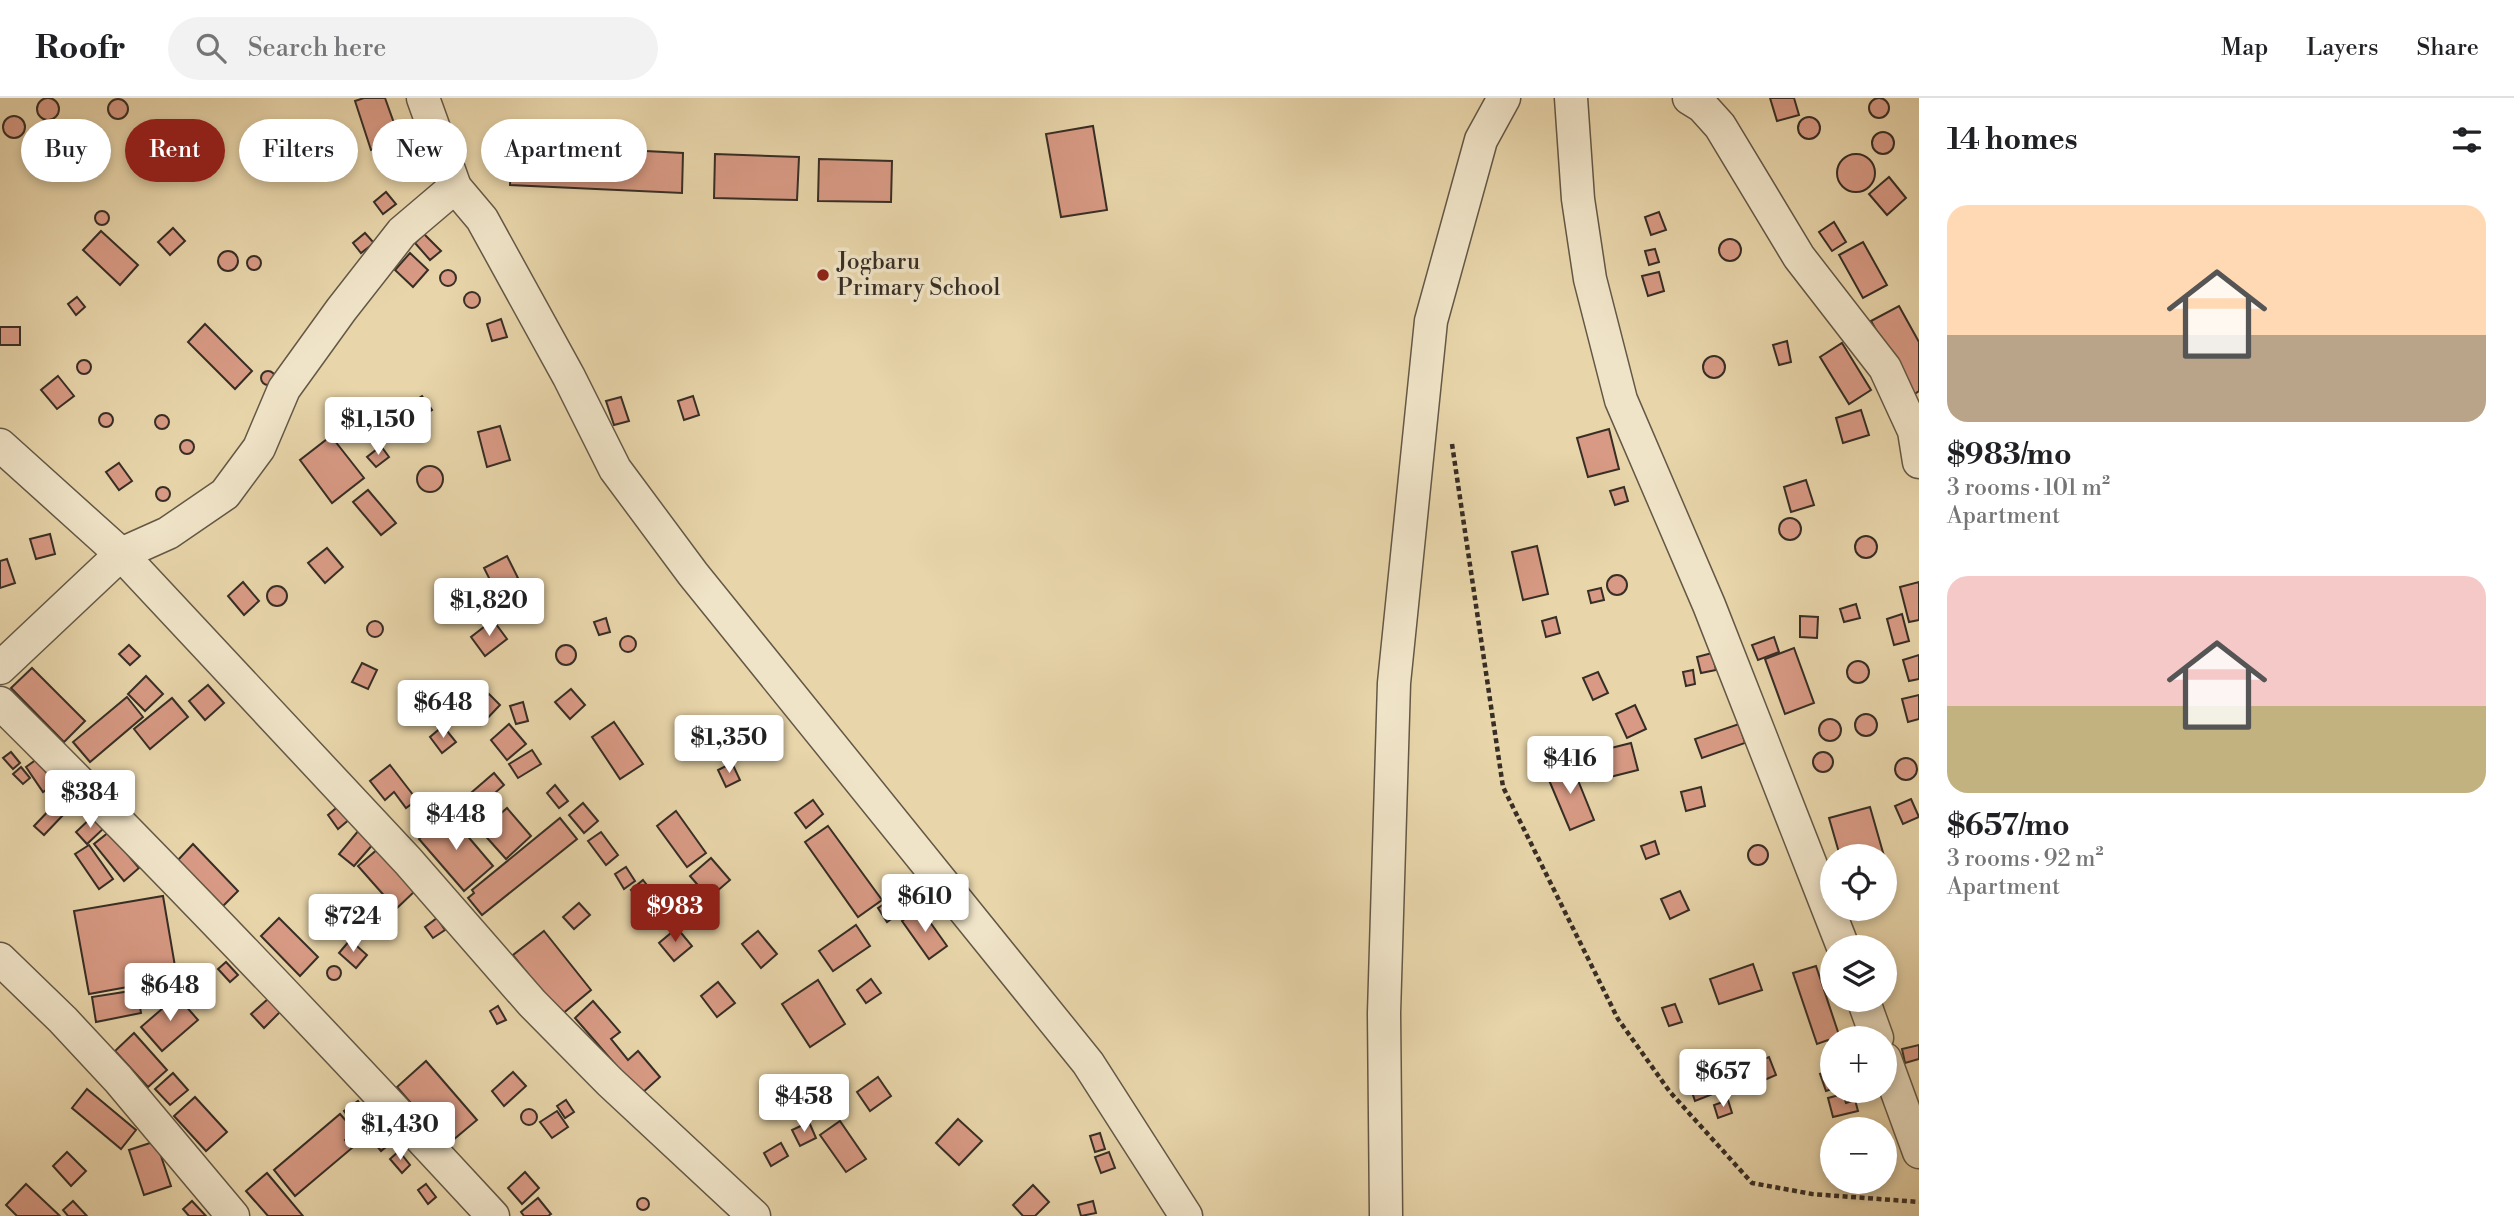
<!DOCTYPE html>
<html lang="en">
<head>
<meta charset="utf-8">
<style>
	:root { --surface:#fff; --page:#f2f2f2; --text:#202124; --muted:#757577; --line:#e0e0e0; --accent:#8f2418 }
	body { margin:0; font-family:"Libre Bodoni",serif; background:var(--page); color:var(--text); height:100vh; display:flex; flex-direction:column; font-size:26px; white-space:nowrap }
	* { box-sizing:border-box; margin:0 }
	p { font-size:23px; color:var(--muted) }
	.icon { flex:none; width:38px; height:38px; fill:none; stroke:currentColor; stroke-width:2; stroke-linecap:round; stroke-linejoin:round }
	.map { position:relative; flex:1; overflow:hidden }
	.details { display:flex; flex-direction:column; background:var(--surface); width:595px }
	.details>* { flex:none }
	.top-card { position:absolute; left:21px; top:21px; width:665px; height:63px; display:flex; gap:14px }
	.fabs { position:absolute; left:1820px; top:746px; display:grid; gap:14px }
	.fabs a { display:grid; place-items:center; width:77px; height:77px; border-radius:50%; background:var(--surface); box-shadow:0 4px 10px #0003; font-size:35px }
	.price { position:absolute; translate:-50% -60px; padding:0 16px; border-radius:7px; background:#fff; color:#222; font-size:23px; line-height:46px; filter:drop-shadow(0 2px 4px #0008) }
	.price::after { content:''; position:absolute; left:50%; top:42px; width:21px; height:16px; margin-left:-10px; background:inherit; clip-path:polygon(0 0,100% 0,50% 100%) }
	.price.on { background:var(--accent); color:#fff }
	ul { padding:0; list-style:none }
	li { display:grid; align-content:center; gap:14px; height:371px; padding:0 28px }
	li span { display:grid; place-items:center; height:217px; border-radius:21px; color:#555 }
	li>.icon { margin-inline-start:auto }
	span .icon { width:126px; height:126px; fill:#fffc; stroke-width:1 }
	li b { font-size:30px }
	h2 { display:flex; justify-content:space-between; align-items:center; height:84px; padding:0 28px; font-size:30px }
	.chip { padding:0 24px; border-radius:32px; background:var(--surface); box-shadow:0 4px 10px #0003; font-size:24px; line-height:63px }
	.chip.on { background:var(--accent); color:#fff }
	header { display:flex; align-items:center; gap:42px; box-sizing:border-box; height:98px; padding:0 35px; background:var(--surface); border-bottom:2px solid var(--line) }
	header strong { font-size:33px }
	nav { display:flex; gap:38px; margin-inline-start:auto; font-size:24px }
	.search { width:490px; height:63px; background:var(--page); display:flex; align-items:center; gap:18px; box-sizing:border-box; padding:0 24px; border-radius:38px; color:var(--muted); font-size:26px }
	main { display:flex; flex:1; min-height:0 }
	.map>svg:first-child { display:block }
	.building { fill:#d89a84; stroke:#372e25; stroke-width:2 }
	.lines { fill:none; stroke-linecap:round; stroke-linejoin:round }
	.street-casing { stroke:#635846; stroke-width:35 }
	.path { stroke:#372e25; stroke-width:4.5; stroke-dasharray:5 3.5; stroke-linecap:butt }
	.street { stroke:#f0e4c8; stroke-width:32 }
	.poi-dot { fill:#8f2418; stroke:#f0e4c8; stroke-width:2.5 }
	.labels { text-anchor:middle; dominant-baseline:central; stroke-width:7; stroke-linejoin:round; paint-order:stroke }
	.poi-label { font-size:23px; fill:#372e25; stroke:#f0e4c8; text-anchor:start }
</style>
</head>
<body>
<header>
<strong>Roofr</strong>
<div class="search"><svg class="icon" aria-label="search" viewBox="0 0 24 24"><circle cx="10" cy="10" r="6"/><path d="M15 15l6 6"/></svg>Search here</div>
<nav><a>Map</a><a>Layers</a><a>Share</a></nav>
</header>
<main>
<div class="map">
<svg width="1919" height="1118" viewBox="0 0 1919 1118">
	<rect width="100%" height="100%" fill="#e8d5aa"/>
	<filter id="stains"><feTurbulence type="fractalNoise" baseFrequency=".00286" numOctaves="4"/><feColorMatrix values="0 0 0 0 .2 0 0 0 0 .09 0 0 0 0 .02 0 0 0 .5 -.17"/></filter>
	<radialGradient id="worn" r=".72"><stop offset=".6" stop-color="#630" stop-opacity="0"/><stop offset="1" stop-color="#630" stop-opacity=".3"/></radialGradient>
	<!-- building -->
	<g class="building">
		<circle cx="1879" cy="10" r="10"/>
		<path d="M364 0H385L400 42 371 52 355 3Z"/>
		<path d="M1770 0H1794L1799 17 1777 23Z"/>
		<circle cx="48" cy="11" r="11"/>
		<circle cx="118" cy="11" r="10"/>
		<circle cx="14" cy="29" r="11"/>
		<circle cx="1809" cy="30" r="11"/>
		<circle cx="310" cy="32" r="10"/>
		<path d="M1093 28 1107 112 1061 119 1046 36Z"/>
		<path d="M73 33 87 53 69 65 56 44Z"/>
		<circle cx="1883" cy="45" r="11"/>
		<path d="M512 46 683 55 682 95 510 87Z"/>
		<path d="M715 56 799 59 797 102 714 100Z"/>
		<circle cx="1856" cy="75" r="19"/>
		<path d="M819 61 892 63 891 104 818 103Z"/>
		<path d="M1889 79 1906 100 1887 117 1869 96Z"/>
		<path d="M386 94 396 106 383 116 374 104Z"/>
		<circle cx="102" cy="120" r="7"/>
		<path d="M1659 114 1666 132 1651 137 1645 119Z"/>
		<path d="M1834 124 1846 144 1832 153 1819 134Z"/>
		<path d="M173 130 185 143 170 157 158 144Z"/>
		<path d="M101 133 138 167 120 187 83 152Z"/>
		<path d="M365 135 374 145 361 155 353 145Z"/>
		<path d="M424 136 441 153 430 162 415 145Z"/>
		<circle cx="1730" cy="152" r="11"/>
		<path d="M1863 144 1887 187 1863 200 1839 157Z"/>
		<path d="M1655 151 1659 164 1649 167 1645 153Z"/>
		<circle cx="228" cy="163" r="10"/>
		<path d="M410 155 428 172 413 189 395 172Z"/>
		<circle cx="254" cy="165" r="7"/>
		<circle cx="448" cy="180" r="8"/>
		<path d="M1659 174 1664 193 1648 198 1642 178Z"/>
		<circle cx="472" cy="202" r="8"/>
		<path d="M77 199 85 209 76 217 68 206Z"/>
		<path d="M1899 208 1919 244V293L1913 297 1871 223Z"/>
		<path d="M501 221 507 239 492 243 487 226Z"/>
		<path d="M205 226 252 273 235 291 188 244Z"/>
		<rect x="0" y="229" width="20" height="18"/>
		<path d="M1787 243 1791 264 1779 267 1773 247Z"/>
		<path d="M1842 245 1871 292 1849 306 1820 259Z"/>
		<circle cx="1714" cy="269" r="11"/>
		<circle cx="84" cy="269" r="7"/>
		<circle cx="268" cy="280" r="7"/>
		<path d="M58 278 74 298 57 311 41 292Z"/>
		<path d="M422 298 432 312 418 321 408 307Z"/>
		<path d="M693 298 699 317 684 322 678 303Z"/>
		<path d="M621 299 629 323 614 327 606 303Z"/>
		<path d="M1861 312 1869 337 1843 345 1836 320Z"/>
		<circle cx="106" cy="322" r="7"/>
		<circle cx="162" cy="324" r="7"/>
		<path d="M500 328 510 362 487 369 478 334Z"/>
		<path d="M1609 331 1619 371 1588 379 1577 340Z"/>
		<path d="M331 338 364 380 332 405 300 362Z"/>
		<circle cx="187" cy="349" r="7"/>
		<path d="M381 348 389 359 376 369 367 359Z"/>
		<path d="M119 365 132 383 119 392 106 374Z"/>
		<circle cx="430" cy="381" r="13"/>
		<path d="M1806 382 1814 407 1791 414 1784 389Z"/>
		<circle cx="163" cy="396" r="7"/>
		<path d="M1624 389 1628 403 1615 407 1610 393Z"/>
		<path d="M368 392 396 425 381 437 353 404Z"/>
		<circle cx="1790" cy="431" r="11"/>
		<path d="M50 436 55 456 36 461 30 441Z"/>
		<circle cx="1866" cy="449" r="11"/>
		<path d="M1537 448 1548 496 1523 502 1512 454Z"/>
		<path d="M327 450 343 469 325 485 308 465Z"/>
		<path d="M507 458 518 480 495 492 484 470Z"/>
		<path d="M7 461 15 485 0 490V463Z"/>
		<circle cx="1617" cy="487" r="10"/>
		<path d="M243 484 259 503 244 517 228 498Z"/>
		<path d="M1919 484V522L1909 524 1900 489Z"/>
		<circle cx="277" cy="498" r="10"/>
		<path d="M1601 490 1604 502 1591 505 1588 493Z"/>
		<path d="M1856 506 1860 520 1844 524 1840 511Z"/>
		<path d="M1902 516 1909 543 1894 547 1887 521Z"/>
		<path d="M1800 518 1818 519 1817 540 1800 539Z"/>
		<path d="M1556 519 1560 535 1546 539 1542 523Z"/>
		<path d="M606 520 610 534 599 537 594 524Z"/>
		<path d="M493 522 507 541 485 558 471 539Z"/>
		<circle cx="375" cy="531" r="8"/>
		<circle cx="628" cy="546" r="8"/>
		<path d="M1774 539 1779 554 1758 562 1752 547Z"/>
		<path d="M129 547 140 558 130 567 119 556Z"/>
		<circle cx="566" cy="557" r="10"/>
		<path d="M1794 550 1814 605 1785 616 1765 561Z"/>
		<path d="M1712 555 1716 572 1701 575 1697 559Z"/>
		<path d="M1919 557V581L1909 583 1903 562Z"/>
		<circle cx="1858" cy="574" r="11"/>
		<path d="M362 565 377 572 368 591 352 584Z"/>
		<path d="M32 570 85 623 64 644 11 590Z"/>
		<path d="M1693 572 1695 586 1686 588 1683 574Z"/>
		<path d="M1598 574 1608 595 1593 602 1583 580Z"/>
		<path d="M146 578 163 596 145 613 128 596Z"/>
		<path d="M208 587 224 605 205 622 189 603Z"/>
		<path d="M571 591 585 607 570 621 555 604Z"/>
		<path d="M489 596 500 607 481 627 470 615Z"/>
		<path d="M1919 597V621L1908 624 1902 601Z"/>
		<path d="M127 599 143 619 90 664 73 644Z"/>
		<path d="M172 600 188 619 150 651 134 631Z"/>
		<path d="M523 604 528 623 516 626 510 608Z"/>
		<path d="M1635 607 1646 631 1627 640 1616 616Z"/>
		<circle cx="1866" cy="627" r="11"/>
		<circle cx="709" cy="628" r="8"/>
		<circle cx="1830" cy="632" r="11"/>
		<path d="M614 624 643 666 620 681 592 639Z"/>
		<path d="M509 626 526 646 507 662 491 642Z"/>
		<path d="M1739 626 1745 645 1702 660 1695 641Z"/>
		<path d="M443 628 456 644 442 655 430 639Z"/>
		<path d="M1631 645 1638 672 1594 683 1587 656Z"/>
		<path d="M532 652 541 666 518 680 509 666Z"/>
		<path d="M11 654 20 665 13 671 3 660Z"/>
		<circle cx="1823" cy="664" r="10"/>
		<circle cx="1906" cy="671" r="11"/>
		<path d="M37 661 55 686 43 694 26 669Z"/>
		<path d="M732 665 740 682 726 689 718 672Z"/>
		<path d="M1571 665 1594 722 1570 732 1546 675Z"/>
		<path d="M390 667 417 702 406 710 394 694 385 702 370 683Z"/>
		<path d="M21 669 30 680 23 686 13 676Z"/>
		<path d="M494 675 504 687 461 725 450 713Z"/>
		<path d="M555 687 568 703 559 710 547 695Z"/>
		<path d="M71 688 81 699 70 710 60 700Z"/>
		<path d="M1701 689 1705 708 1686 713 1681 694Z"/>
		<path d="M1911 701 1919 719 1903 726 1895 708Z"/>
		<path d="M813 702 823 716 806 730 795 715Z"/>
		<path d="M583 705 598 723 584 735 569 717Z"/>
		<path d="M55 706 65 715 44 737 34 728Z"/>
		<path d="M341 706 351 720 338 731 328 717Z"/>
		<path d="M1870 709 1884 758H1840L1829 720Z"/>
		<path d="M507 710 531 738 506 761 481 733Z"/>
		<path d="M676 713 706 755 687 769 657 728Z"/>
		<path d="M448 715 493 768 464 793 419 741Z"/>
		<path d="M93 718 104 730 87 746 76 734Z"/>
		<path d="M560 720 577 741 482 817 468 800 474 795 472 792Z"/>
		<path d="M828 728 882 802 858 819 805 744Z"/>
		<path d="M359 732 374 745 354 768 339 756Z"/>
		<path d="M109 734 139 770 124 783 94 746Z"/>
		<path d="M601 734 618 757 606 767 588 743Z"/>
		<path d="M1655 743 1659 756 1646 761 1641 748Z"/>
		<path d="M193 746 238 793 223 808 178 762Z"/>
		<path d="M89 747 113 781 99 791 75 756Z"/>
		<circle cx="1758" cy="757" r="10"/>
		<path d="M379 750 416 792 396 811 358 768Z"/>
		<path d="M711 760 730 782 709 800 690 778Z"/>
		<path d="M626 769 635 783 624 791 615 776Z"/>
		<path d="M643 782 654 796 641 806 631 792Z"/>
		<path d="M905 792 914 805 887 824 878 810Z"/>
		<path d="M1680 793 1689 812 1670 821 1661 801Z"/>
		<path d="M163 798 177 880 89 896 74 813Z"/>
		<path d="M657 800 670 816 656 826 644 810Z"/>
		<path d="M372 802 381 812 371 821 363 811Z"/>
		<path d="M579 805 590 817 574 831 563 819Z"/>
		<path d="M920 810 947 848 929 861 902 823Z"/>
		<path d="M279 820 318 859 300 878 261 838Z"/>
		<path d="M437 820 445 832 433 840 425 829Z"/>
		<path d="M856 827 870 848 833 873 819 853Z"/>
		<path d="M677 830 692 848 674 863 659 845Z"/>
		<path d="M544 833 591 892 561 917 513 857Z"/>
		<path d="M758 833 777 856 761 870 742 846Z"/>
		<path d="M350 842 367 857 356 870 339 855Z"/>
		<path d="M226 864 238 877 230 884 218 871Z"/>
		<path d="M1753 866 1762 892 1719 906 1710 881Z"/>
		<circle cx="334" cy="875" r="7"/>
		<path d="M1816 868 1840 940H1832V954L1828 942 1817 946 1793 875Z"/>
		<path d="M871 881 881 895 866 905 857 892Z"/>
		<path d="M818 882 845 926 810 949 782 906Z"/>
		<path d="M718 884 735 905 717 919 701 898Z"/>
		<path d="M137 892 141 915 96 924 92 899Z"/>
		<path d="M177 898 198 922 162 953 141 929Z"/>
		<path d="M268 901 280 914 264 930 251 916Z"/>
		<path d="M593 903 620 934 611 941 628 962 638 953 660 979 641 996 575 920Z"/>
		<path d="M1675 906 1682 924 1669 928 1662 910Z"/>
		<path d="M498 908 506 922 497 926 490 913Z"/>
		<path d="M134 935 167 972 148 989 115 953Z"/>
		<path d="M1919 947V961L1905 965 1902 951Z"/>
		<path d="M1769 959 1776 977 1760 984 1752 966Z"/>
		<path d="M426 963 477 1022 447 1047 397 989Z"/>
		<path d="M1832 972V991L1826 993 1820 976Z"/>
		<path d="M513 974 526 988 504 1008 492 993Z"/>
		<path d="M173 975 188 992 170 1007 155 991Z"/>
		<path d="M1707 978 1713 996 1695 1003 1689 985Z"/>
		<path d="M878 979 891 998 870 1013 857 994Z"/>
		<path d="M87 991 136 1032 121 1051 72 1010Z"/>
		<path d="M1843 996 1846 1005 1855 1002 1858 1013 1833 1019 1828 1000Z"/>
		<path d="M195 999 227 1034 206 1053 174 1018Z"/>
		<path d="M566 1002 574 1014 565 1020 557 1008Z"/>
		<path d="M1728 1002 1732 1015 1718 1020 1714 1007Z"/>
		<path d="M358 1003 375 1027 361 1037 344 1013Z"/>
		<circle cx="529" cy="1019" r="8"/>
		<path d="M557 1013 568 1029 552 1040 540 1024Z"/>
		<path d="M340 1016 355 1033 345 1042 352 1050 295 1098 274 1072Z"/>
		<path d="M958 1021 982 1043 959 1067 936 1045Z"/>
		<path d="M840 1023 866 1061 846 1074 820 1037Z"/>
		<path d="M809 1024 816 1040 800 1048 792 1032Z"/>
		<path d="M382 1032 392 1044 381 1053 371 1041Z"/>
		<path d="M1100 1035 1105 1051 1095 1054 1090 1038Z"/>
		<path d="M156 1043 171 1088 144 1097 129 1052Z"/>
		<path d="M781 1045 788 1058 771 1068 764 1055Z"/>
		<path d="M399 1053 410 1067 402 1075 390 1061Z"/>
		<path d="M67 1054 86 1073 71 1088 53 1068Z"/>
		<path d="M1109 1054 1115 1070 1101 1075 1095 1059Z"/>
		<path d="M525 1074 539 1090 522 1106 508 1090Z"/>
		<path d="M267 1075 303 1118H268L246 1093Z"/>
		<path d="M26 1086 60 1118H17L6 1107Z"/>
		<path d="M426 1086 436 1099 428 1106 418 1092Z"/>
		<path d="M1033 1087 1049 1104 1035 1118H1023L1013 1107Z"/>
		<circle cx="643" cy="1106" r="6"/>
		<path d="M538 1100 551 1116 548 1118H524L521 1114Z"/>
		<path d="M73 1103 87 1118H68L63 1112Z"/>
		<path d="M192 1103 206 1118H189L183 1111Z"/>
		<path d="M1093 1103 1096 1115 1081 1118 1078 1107Z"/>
	</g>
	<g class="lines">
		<!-- street casing -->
		<g class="street-casing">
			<g id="street">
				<path d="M423 0 455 89 482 121 569 279 615 371 693 476 1088 965 1186 1118"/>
				<path d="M1571 0 1578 101 1590 181 1621 302 1709 507 1843 849"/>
				<path d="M1689 0 1702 8 1720 28 1799 159 1885 270 1914 333 1919 364"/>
				<path d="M0 347 121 456 408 763 532 905 610 984 754 1118"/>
				<path d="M0 570 121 456 168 435 225 396 259 350 284 291 341 212 402 134 455 89"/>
				<path d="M0 605C169 772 332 944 493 1118"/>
				<path d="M0 861 63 922 118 981 233 1118"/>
				<path d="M1863 901 1877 940"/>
				<path d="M1885 961 1919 1054"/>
				<path d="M1386 1118 1384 915 1394 585 1431 223 1481 42 1504 0"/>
			</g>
		</g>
		<!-- path -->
		<path class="path" d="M1452 346 1503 689 1618 921 1670 994 1752 1085 1812 1096 1919 1104"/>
		<!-- street -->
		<use href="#street" class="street"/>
	</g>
	<!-- markers -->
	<circle class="poi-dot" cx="823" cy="177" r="7"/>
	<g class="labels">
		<!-- poi labels -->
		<g class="poi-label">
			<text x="837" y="164">Jogbaru<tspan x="837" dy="26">Primary School</tspan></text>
		</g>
	</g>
	<rect width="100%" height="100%" filter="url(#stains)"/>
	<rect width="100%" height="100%" fill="url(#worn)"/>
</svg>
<div class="fabs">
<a><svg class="icon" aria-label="locate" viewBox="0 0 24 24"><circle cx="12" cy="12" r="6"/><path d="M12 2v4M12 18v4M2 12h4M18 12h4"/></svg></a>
<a><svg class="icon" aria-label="layers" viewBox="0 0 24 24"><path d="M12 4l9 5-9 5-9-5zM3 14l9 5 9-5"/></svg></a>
<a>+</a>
<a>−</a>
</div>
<b class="price" style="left:378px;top:359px">$1,150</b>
<b class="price" style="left:489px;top:540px">$1,820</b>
<b class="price" style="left:443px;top:642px">$648</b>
<b class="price" style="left:729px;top:677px">$1,350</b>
<b class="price" style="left:1570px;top:698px">$416</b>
<b class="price" style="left:90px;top:732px">$384</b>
<b class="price" style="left:456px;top:754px">$448</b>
<b class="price" style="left:925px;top:836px">$610</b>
<b class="price on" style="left:675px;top:846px">$983</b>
<b class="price" style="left:353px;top:856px">$724</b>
<b class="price" style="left:170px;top:925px">$648</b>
<b class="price" style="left:1723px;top:1011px">$657</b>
<b class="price" style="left:804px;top:1036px">$458</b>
<b class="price" style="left:400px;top:1064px">$1,430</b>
<div class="top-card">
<a class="chip">Buy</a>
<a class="chip on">Rent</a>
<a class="chip">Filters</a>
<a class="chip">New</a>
<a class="chip">Apartment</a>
</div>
</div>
<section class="details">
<h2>14 homes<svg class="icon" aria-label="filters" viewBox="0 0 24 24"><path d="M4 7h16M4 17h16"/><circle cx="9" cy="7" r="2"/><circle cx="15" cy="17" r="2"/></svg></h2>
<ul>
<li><span style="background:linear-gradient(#ffd9b3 60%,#b9a48a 0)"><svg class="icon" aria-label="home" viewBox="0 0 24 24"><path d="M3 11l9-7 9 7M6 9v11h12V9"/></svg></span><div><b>$983/mo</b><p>3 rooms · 101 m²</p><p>Apartment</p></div></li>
<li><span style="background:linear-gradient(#f6c9c9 60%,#c2b280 0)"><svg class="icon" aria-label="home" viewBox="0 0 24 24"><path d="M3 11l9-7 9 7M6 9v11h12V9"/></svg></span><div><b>$657/mo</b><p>3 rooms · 92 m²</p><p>Apartment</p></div></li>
</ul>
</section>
</main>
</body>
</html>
